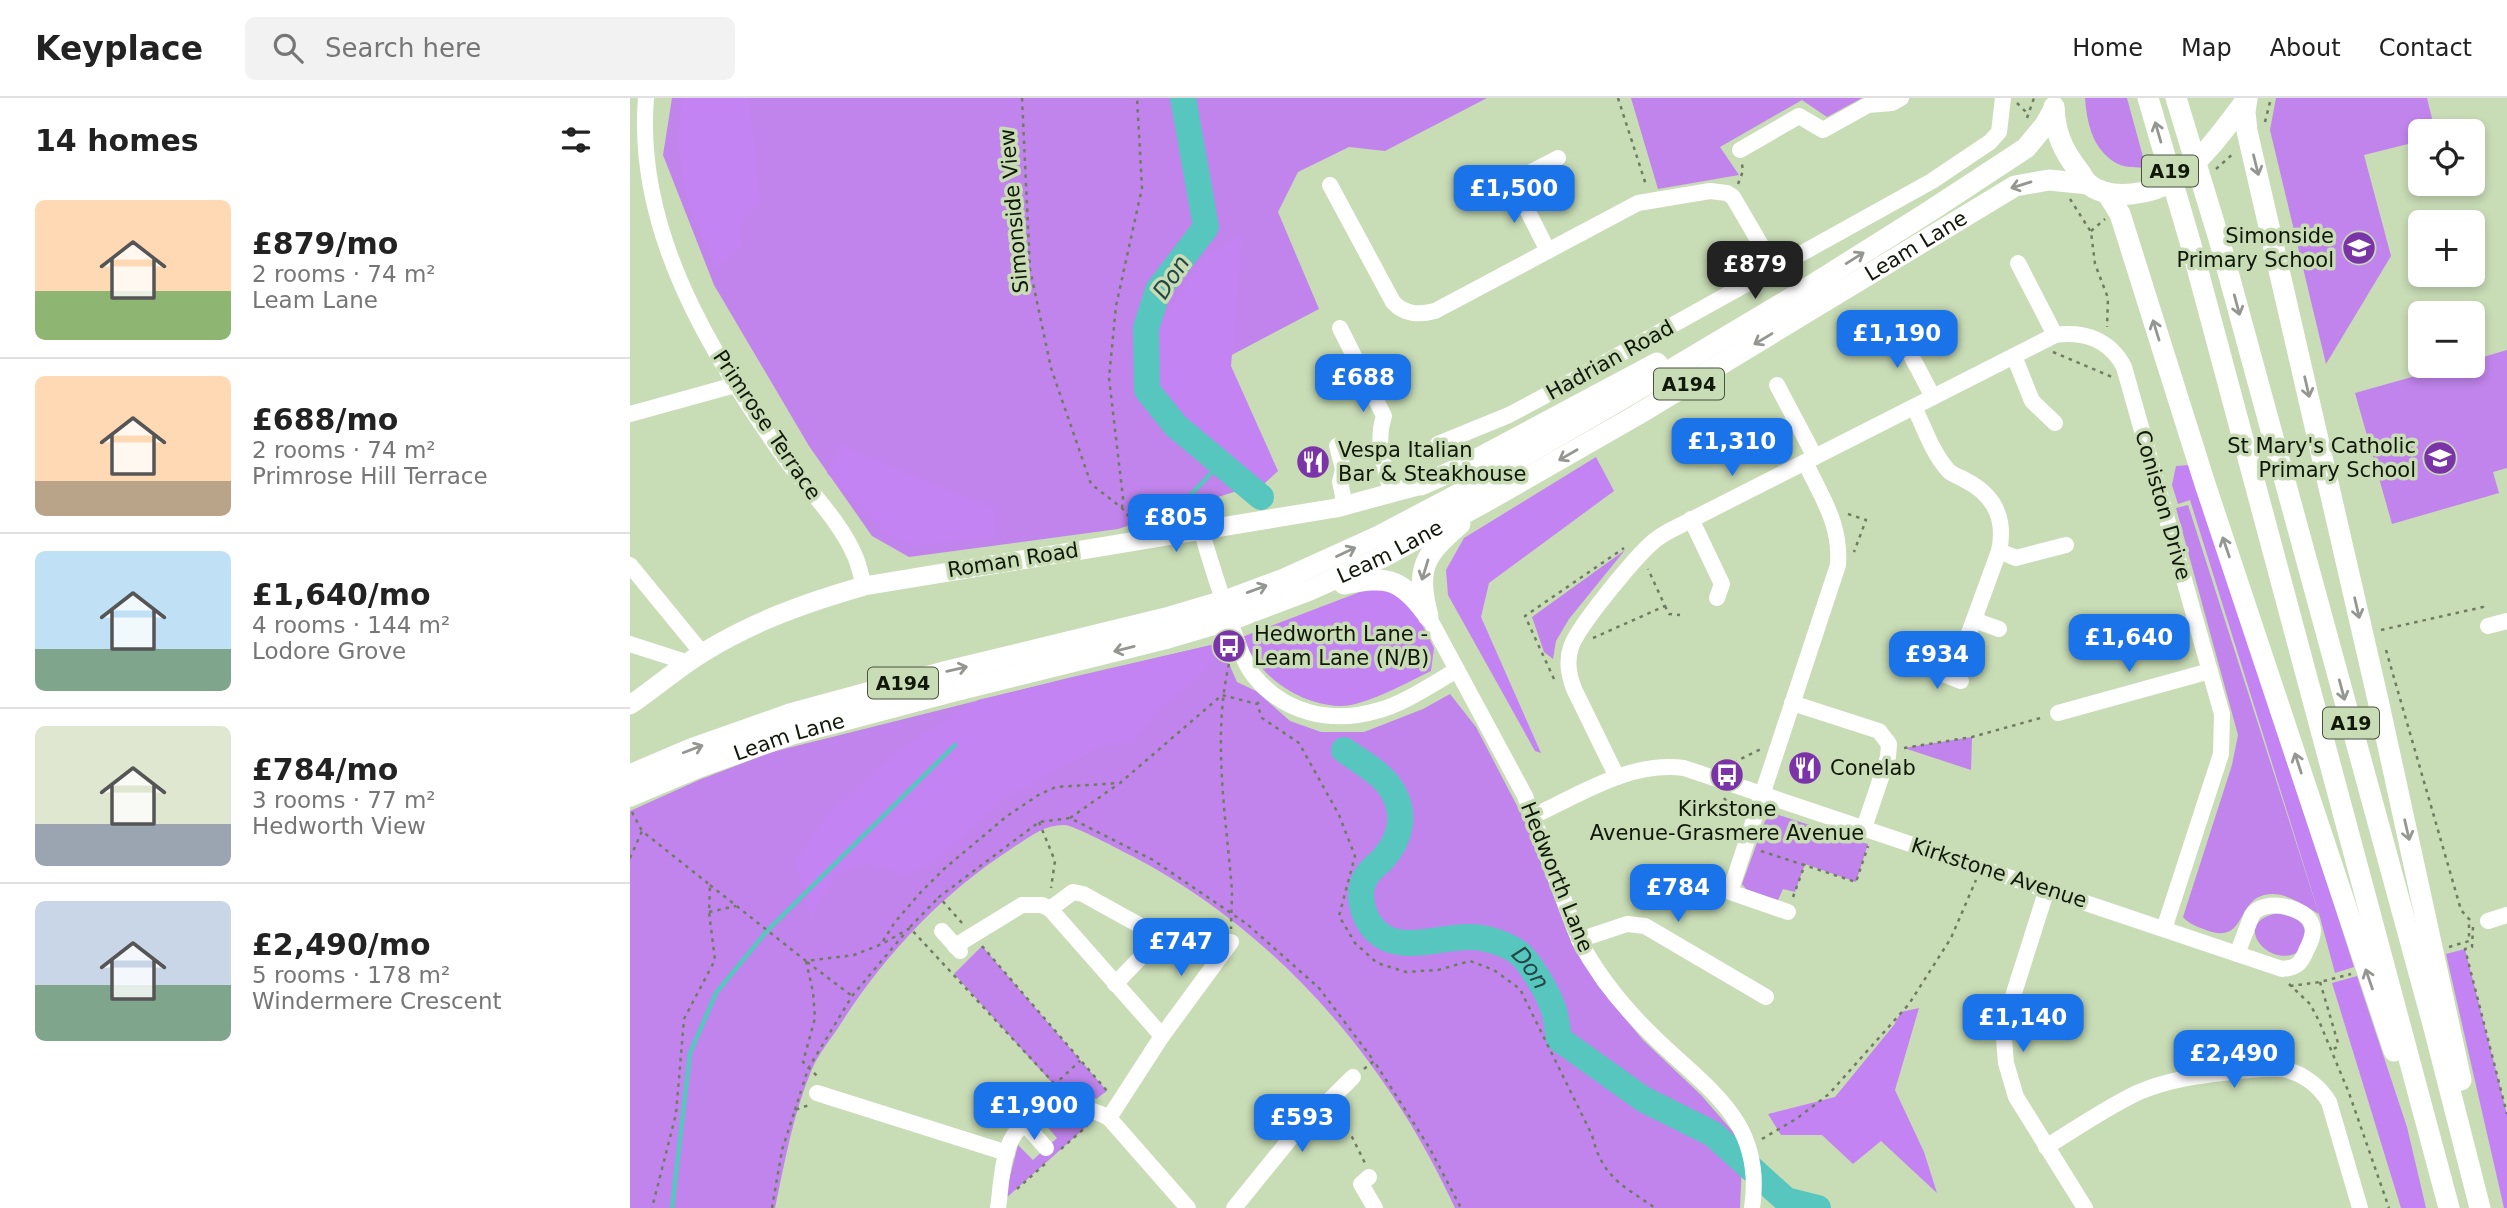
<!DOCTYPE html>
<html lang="en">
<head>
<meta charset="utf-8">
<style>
	:root { --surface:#fff; --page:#f2f2f2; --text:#222; --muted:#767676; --line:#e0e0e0; --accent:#1a73e8 }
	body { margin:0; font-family:"DejaVu Sans",sans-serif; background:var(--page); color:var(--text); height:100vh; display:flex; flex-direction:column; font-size:26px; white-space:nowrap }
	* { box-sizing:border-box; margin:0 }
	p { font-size:23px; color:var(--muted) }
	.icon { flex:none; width:38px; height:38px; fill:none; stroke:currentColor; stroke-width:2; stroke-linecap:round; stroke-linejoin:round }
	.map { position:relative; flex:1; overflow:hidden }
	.side { display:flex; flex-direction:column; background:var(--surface); width:630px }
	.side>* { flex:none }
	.buttons { position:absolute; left:1778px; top:21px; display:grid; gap:14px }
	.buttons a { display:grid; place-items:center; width:77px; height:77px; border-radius:10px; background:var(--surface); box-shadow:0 4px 10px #0003; font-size:35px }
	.price { position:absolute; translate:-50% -60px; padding:0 16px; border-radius:14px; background:var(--accent); color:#fff; font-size:23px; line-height:46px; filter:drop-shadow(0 2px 4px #0008) }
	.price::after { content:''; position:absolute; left:50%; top:42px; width:21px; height:16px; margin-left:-10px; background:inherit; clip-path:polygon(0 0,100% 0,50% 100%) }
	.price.active { background:#222; color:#fff }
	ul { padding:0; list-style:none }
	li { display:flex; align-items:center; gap:21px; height:175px; padding:0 35px }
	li+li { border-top:2px solid var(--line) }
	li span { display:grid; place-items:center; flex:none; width:196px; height:140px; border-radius:10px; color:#555 }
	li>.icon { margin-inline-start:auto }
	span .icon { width:84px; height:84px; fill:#fffc; stroke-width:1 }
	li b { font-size:30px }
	h2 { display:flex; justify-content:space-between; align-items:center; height:84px; padding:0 35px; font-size:30px }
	header { display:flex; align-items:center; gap:42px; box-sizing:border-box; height:98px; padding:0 35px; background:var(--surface); border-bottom:2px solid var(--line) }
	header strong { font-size:33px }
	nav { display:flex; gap:38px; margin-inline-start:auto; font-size:24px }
	.search { width:490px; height:63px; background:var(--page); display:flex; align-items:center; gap:18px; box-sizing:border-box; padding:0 24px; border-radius:10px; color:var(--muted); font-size:26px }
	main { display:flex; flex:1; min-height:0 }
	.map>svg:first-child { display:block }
	.green { fill:#c184ec }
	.forest { fill:#c483f2 }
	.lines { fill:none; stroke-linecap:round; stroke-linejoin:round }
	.stream { stroke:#57c6bf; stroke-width:4.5 }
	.river { stroke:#57c6bf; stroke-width:26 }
	.path { stroke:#6f7c62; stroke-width:2.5; stroke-dasharray:3.5 5; stroke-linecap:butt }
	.minor { stroke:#fff; stroke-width:16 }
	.major { stroke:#fff; stroke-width:19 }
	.highway { stroke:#fff; stroke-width:21 }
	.oneway { stroke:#949791 }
	.labels { text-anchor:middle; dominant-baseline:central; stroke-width:7; stroke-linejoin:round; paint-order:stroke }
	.shield { fill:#c8dcb6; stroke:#48533e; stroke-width:2 }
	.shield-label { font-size:19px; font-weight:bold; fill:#11180a }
	.street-label { font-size:21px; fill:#11180a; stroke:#c8dcb6 }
	.poi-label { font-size:21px; fill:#11180a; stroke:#c8dcb6; text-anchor:start }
	.water-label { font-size:23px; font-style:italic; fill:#244644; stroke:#c8dcb6 }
</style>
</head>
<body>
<header>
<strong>Keyplace</strong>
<div class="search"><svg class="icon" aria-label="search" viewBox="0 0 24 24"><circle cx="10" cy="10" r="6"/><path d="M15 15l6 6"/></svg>Search here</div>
<nav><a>Home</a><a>Map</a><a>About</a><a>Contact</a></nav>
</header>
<main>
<section class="side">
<h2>14 homes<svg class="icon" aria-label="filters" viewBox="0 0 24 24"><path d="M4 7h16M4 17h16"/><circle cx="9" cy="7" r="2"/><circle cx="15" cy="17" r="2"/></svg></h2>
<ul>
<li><span style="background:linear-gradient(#ffd9b3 65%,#8fb573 0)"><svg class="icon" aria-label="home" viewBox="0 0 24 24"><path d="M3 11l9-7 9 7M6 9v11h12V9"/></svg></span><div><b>£879/mo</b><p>2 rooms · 74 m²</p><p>Leam Lane</p></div></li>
<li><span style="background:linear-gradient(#ffd9b3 75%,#b9a48a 0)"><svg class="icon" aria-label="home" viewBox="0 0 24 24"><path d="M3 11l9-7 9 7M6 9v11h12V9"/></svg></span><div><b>£688/mo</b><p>2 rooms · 74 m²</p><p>Primrose Hill Terrace</p></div></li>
<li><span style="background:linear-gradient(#bfe0f5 70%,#7fa58c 0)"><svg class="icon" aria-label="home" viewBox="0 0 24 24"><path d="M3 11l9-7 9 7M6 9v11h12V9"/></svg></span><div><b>£1,640/mo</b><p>4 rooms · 144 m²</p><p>Lodore Grove</p></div></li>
<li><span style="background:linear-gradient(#dfe7d0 70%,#9aa5b1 0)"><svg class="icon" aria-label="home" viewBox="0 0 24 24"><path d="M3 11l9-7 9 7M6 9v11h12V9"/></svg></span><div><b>£784/mo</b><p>3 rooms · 77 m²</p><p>Hedworth View</p></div></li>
<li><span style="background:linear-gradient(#c9d6e8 60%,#7fa58c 0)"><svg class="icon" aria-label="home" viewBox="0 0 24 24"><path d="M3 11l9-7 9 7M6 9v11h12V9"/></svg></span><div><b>£2,490/mo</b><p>5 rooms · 178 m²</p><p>Windermere Crescent</p></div></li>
</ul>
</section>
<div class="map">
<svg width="1877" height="1110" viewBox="0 0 1877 1110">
	<rect width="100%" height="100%" fill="#c8dcb6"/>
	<!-- green -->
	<g class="green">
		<path d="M42 0H857L755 53 719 49 668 74 648 114 689 211 594 261 629 386 488 431 279 459 242 438 179 348 84 187 33 57Z"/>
		<path d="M1001 0H1232L1197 19 1172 2 1090 49 1109 77 1028 91Z"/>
		<path d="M1455 0H1497L1516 70C1507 69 1496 70 1488 66 1463 53 1457 26 1455 0Z"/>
		<path d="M1646 0H1797L1805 33H1790V43L1734 57 1761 158 1696 266 1640 32Z"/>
		<path d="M1877 252V370L1863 374 1869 395 1762 426 1725 295 1821 268H1843V262Z"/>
		<path d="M1558 407 1689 816C1673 807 1654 792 1634 797 1606 804 1616 847 1576 832 1568 829 1559 826 1553 819L1602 667 1608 637 1546 410Z"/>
		<path d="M995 452 939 521 926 543 923 561 914 554 902 519Z"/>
		<path d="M590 545 607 584 626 593 660 623 691 634H734L793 611 820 596 846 629 896 725 937 834 968 888 1013 942 1071 997 1105 1036 1112 1066 1110 1110H825C757 962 647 834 502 758 490 752 444 727 434 727 413 727 398 740 381 751 310 797 253 859 208 930 199 943 188 957 182 971 163 1016 155 1063 145 1110H0V713L69 682 142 654 438 580Z"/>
		<path d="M1342 639 1341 672 1274 650Z"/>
		<path d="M1143 715 1238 746 1226 784 1175 766 1165 794 1153 791 1148 802 1119 795 1112 786 1135 723Z"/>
		<path d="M1648 815C1654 817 1664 819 1669 823 1680 832 1676 851 1664 856 1636 867 1601 824 1648 815Z"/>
		<path d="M352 848 477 993 466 1001 458 993H435L423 986 324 876Z"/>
		<path d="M441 1018 465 1021 374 1102 388 1047 403 1062 427 1040 413 1024 422 1020Z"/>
	</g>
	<!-- forest -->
	<g class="forest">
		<path d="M53 0H119L130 104 110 128 112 148 86 170 58 104 47 40Z"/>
		<path d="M612 137 601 268 648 373 622 397 573 335 528 296 508 258 576 157Z"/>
		<path d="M211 347 365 411 363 439 284 448 255 435 197 375Z"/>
		<path d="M966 359 984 393 859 485 851 519 911 655 905 653 818 497 816 472 834 440Z"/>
		<path d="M1559 367 1706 813 1724 869 1705 875 1689 816 1560 402 1548 406 1542 387 1546 368Z"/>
		<path d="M743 489 760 492 783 509 804 550 801 573C778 584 734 609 709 608 667 606 628 577 612 539Z"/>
		<path d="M590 545 592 553 575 573 525 616 500 646 473 647 373 701 305 764 274 779 261 771 236 765 205 777 181 819 166 762 198 716 267 653 348 602Z"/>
		<path d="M1835 851 1877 1016V1110H1874L1816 856Z"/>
		<path d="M1727 878 1777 1029 1796 1110H1771L1702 885Z"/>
		<path d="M1289 910 1265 992 1294 1054 1307 1095 1251 1043 1223 1066 1192 1037H1151L1138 1016 1205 999 1264 927 1271 914Z"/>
	</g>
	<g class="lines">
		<!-- stream -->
		<g class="stream">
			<path d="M549 409 591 365"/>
			<path d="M42 1110 60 955 86 895 136 834 325 647"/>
		</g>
		<!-- river -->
		<g class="river">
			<path d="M553 0 576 129 528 192 516 230 517 292 546 328 631 399"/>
			<path id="s1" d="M714 652C729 663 750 674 760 689 777 714 772 739 753 761 748 766 742 770 738 776 725 792 732 821 747 834 771 856 811 838 840 839 855 839 878 846 890 856 901 866 918 895 923 910 927 919 927 931 929 941L1013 1001 1083 1036 1156 1102 1188 1110"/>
		</g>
		<!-- path -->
		<g class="path">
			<path d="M392 0 400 171 421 270 461 386 492 410 505 426"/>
			<path d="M988 0 1016 87"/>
			<path d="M1387 5 1397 15"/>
			<path d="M1397 20 1404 0"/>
			<path d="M1635 24 1641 0"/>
			<path d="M1586 71 1605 54"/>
			<path d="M1108 86 1113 73 1112 66"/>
			<path d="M1440 101 1461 134 1465 166 1478 200 1477 229"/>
			<path d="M1461 133 1475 121"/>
			<path d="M1423 254 1482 279"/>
			<path d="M492 410 493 400 479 280 486 208 512 90 507 0"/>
			<path d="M1218 416 1236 422 1224 454"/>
			<path d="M1035 508 1039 516 1050 517"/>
			<path d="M1751 532 1853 509 1854 512"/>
			<path d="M963 540 1035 508 1018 471"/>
			<path d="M1756 552 1831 812 1839 821 1844 822"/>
			<path d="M599 566C582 640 596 718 602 793 602 805 601 818 601 831"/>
			<path d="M924 581 895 518 994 450"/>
			<path d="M629 604 627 606 632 620 669 645 709 717 725 758 709 818 725 845 747 865 776 874 808 872 840 863 864 872 890 891 962 1037C972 1079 992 1087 1025 1110"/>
			<path d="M1274 650 1342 639 1414 619"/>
			<path d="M1096 668 1131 651"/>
			<path d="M1094 700 1109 720"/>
			<path d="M2 714 12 733"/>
			<path d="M440 720 487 687"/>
			<path d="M409 724 425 763 421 790"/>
			<path d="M1131 753 1226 784 1238 748"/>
			<path d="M0 760 12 733 80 787 79 814 85 862 54 921 46 1016 22 1110"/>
			<path d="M80 787 176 863 224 857 252 846 280 830 433 995"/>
			<path d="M1163 799 1175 766"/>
			<path d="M79 814 106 808"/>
			<path d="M332 825 309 799 409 724 440 720 523 762 617 826 689 890 744 963"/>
			<path d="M280 829 309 799"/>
			<path d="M1843 829 1842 849 1835 851 1877 1016"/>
			<path d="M253 843 265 824 291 794 314 771 377 718 410 696 426 689 490 685 592 597 627 606"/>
			<path d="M352 848 478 994"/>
			<path d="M1819 849 1839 843V821"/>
			<path d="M176 863 183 894 185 920 173 964 189 980"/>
			<path d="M177 864 222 898"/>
			<path d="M1690 884 1708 945 1707 949 1702 952"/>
			<path d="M1659 886 1680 906 1689 923 1719 995 1759 1110"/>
			<path d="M1660 888 1690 884 1721 876"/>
			<path d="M734 971 744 963 799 1049 831 1110"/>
			<path d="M173 987 178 971 222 898 276 834"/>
			<path d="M411 999 450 963"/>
			<path d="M165 1012 171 993"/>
			<path d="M704 1020 722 1039 735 1065"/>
			<path d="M1132 1041 1166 1021 1199 996 1279 906 1321 840 1346 782"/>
			<path d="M431 1051 457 1028"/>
			<path d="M387 1091 416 1065"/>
			<path d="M142 1110 152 1052 165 1012 179 1007"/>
		</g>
		<!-- minor -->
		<g class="minor">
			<path d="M16 0C5 133 80 254 154 359 177 391 209 421 225 458 229 467 231 478 234 488"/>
			<path d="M1110 52 1169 18 1193 32 1238 7 1262 5 1271 0"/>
			<path d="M883 84 918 153"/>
			<path d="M700 87 763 204C775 217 789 217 805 213L1008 105 1080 93 1097 95 1103 99 1145 171"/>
			<path d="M850 101 928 60"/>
			<path d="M1388 165 1425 237"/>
			<path d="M1265 227 1303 299"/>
			<path d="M710 230 754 318C745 345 754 368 762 396"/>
			<path d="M1384 258 1402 303 1425 325"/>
			<path d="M1147 287 1185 359"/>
			<path d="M1284 309C1294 329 1302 354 1317 371 1321 377 1329 378 1335 382 1365 397 1376 421 1369 453L1323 579"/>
			<path d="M0 316 105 287"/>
			<path d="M808 346 879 317 911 300 1302 83 1360 44 1369 34 1373 0"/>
			<path d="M707 348 713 371 710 384 715 407"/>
			<path d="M1061 421 1092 486 1087 500"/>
			<path d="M571 431C580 464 591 496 602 529 608 545 613 564 624 578 654 615 701 626 746 613 774 606 802 586 827 572"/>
			<path d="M1369 453 1386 460 1436 447"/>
			<path d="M0 467 72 555"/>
			<path d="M798 518 895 698 949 842C968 878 995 911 1024 939 1078 992 1135 1023 1122 1110"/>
			<path d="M1344 522 1369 531"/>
			<path d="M1858 528 1877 523"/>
			<path d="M0 546 59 565"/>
			<path d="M1296 569 1331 583"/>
			<path d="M1162 605 1249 633 1259 646 1258 659 1234 730"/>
			<path d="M1428 615 1580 573"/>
			<path d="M987 679 944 591C939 577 936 564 941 549 948 528 1006 458 1024 443 1031 437 1039 433 1047 429L1425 237C1455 233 1480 242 1494 269L1592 616 1591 656 1534 831"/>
			<path d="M903 718C951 696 1000 663 1054 670L1652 871C1666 870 1671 866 1676 853 1680 845 1685 836 1682 827 1677 809 1634 799 1622 817L1607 856"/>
			<path d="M1417 791 1377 917 1374 941 1376 965 1386 999 1455 1110"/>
			<path d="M420 811 443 794 453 796 509 827 516 844 515 855 485 886"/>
			<path d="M1158 814 1100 794 1208 467C1211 426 1192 400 1175 364"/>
			<path d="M1858 823 1877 817"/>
			<path d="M312 833 330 853"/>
			<path d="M949 842 997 826 1015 828 1136 899"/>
			<path d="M325 848 392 807H412L420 811 532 938 479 1020"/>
			<path d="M532 938 601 844"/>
			<path d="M187 995 377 1055"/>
			<path d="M394 1025 416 1050"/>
			<path d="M1416 1049C1447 1030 1477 1009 1509 994 1542 980 1574 977 1609 973 1624 972 1642 969 1657 972 1675 977 1690 989 1699 1004L1730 1110"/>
			<path d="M739 1079 731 1086 745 1110"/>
			<path d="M368 1110C371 1090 371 1069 378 1050 391 1009 445 1000 479 1020L558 1110"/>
			<path d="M604 1110 660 1041 723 979"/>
		</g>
		<!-- major -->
		<path class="major" d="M0 607C25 590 49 569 74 554 124 523 178 504 234 488L706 410 791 387"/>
		<!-- highway -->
		<g class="highway">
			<path d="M1518 0 1561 147 1819 1110"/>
			<path d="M1546 0 1589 141 1804 930 1850 1110"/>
			<path d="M1617 0 1615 14 1617 33 1748 602 1831 982"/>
			<path d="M1424 9C1425 35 1433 53 1449 73 1452 77 1455 83 1458 86 1481 104 1524 96 1545 81 1574 61 1596 29 1617 1"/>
			<path d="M1477 95 1490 116 1575 386 1764 953"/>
			<path d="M791 387 834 368 1027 265"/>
			<path d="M714 486C755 478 769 479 795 513"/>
			<path d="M798 518C785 471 794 457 830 426"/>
			<path d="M0 677 61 651 160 616 318 573 536 520 600 501 654 481 749 438 823 399 995 299 1168 196 1300 113 1396 50 1415 27 1424 11"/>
			<path id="s2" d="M0 698 69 669 162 636 320 594 538 540 606 520 680 492 753 459 855 404 1007 317 1385 88 1419 82 1459 86"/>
		</g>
	</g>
	<!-- one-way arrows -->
	<defs><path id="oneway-shaft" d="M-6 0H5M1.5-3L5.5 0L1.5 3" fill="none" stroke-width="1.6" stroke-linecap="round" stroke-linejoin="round" transform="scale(1.75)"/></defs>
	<g class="oneway">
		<use href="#oneway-shaft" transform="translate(1528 34) rotate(-106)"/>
		<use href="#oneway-shaft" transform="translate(1626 67) rotate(76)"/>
		<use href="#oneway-shaft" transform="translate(1391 87) rotate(163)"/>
		<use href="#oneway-shaft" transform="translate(1225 160) rotate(-32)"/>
		<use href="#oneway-shaft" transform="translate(1607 207) rotate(75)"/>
		<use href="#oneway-shaft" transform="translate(1526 232) rotate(-107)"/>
		<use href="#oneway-shaft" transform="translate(1133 241) rotate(149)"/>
		<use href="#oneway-shaft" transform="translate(1677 289) rotate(77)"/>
		<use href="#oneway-shaft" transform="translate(938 357) rotate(150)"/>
		<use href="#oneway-shaft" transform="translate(1596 449) rotate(-109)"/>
		<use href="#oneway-shaft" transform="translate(716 454) rotate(-25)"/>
		<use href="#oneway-shaft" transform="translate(795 472) rotate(107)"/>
		<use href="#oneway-shaft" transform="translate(627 491) rotate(-20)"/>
		<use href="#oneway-shaft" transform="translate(1727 510) rotate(77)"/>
		<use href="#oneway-shaft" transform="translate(494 551) rotate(166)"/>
		<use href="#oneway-shaft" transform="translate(327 571) rotate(-13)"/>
		<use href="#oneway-shaft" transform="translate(1712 592) rotate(75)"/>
		<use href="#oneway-shaft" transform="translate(63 651) rotate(-21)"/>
		<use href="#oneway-shaft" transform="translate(1668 665) rotate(-108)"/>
		<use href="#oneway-shaft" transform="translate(1777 732) rotate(77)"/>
		<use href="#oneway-shaft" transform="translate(1739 881) rotate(-109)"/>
	</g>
	<!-- icons -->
	<defs>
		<g id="school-disc" transform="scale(1.75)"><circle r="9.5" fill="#7b34a7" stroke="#c8dcb6"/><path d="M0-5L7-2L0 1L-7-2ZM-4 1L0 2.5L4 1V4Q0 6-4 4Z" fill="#fff"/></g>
		<g id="restaurant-disc" transform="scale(1.75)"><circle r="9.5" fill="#7b34a7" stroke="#c8dcb6"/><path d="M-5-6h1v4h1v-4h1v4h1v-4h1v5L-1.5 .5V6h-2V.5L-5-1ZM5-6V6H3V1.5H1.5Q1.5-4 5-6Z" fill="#fff"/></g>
		<g id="bus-disc" transform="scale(1.75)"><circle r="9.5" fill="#7b34a7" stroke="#c8dcb6"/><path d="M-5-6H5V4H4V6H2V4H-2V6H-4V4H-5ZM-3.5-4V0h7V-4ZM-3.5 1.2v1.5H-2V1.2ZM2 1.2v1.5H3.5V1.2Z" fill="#fff"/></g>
	</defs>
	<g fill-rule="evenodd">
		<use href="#school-disc" x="1729" y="150"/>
		<use href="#school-disc" x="1810" y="360"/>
		<use href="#restaurant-disc" x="683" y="364"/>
		<use href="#bus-disc" x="599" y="548"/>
		<use href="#restaurant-disc" x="1175" y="670"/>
		<use href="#bus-disc" x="1097" y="677"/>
	</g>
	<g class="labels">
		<!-- shield labels -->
		<g class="shield">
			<rect x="1512" y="57.5" width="56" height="31" rx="5"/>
			<rect x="1024" y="270.5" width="70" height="31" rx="5"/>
			<rect x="238" y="569.5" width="70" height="31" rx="5"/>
			<rect x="1693" y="609.5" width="56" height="31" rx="5"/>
		</g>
		<g class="shield-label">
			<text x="1540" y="73">A19</text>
			<text x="1059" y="286">A194</text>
			<text x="273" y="585">A194</text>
			<text x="1721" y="625">A19</text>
		</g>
		<!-- street labels -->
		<g class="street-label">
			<text transform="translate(384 113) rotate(-95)">Simonside View</text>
			<text stroke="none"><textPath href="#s2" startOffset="1409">Leam Lane</textPath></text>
			<text transform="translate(980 262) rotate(-29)">Hadrian Road</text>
			<text transform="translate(137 327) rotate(56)">Primrose Terrace</text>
			<text transform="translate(1533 407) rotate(74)">Coniston Drive</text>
			<text stroke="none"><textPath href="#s2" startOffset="800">Leam Lane</textPath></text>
			<text transform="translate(383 462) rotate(-9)">Roman Road</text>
			<text stroke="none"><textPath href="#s2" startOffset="170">Leam Lane</textPath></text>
			<text transform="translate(1369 775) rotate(18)">Kirkstone Avenue</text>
			<text transform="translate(927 779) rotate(68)">Hedworth Lane</text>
		</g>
		<!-- poi labels -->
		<g class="poi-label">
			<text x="1704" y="138" text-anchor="end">Simonside<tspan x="1704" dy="24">Primary School</tspan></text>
			<text x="1786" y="348" text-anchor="end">St Mary's Catholic<tspan x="1786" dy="24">Primary School</tspan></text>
			<text x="708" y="352">Vespa Italian<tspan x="708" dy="24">Bar &amp; Steakhouse</tspan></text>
			<text x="624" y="536">Hedworth Lane -<tspan x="624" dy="24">Leam Lane (N/B)</tspan></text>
			<text x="1200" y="670">Conelab</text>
			<text x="1097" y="711" text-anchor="middle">Kirkstone<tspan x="1097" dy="24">Avenue-Grasmere Avenue</tspan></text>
		</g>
		<!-- water labels -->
		<g class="water-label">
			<text transform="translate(541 179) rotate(-57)">Don</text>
			<text stroke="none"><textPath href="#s1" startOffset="390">Don</textPath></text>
		</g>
	</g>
</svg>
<div class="buttons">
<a><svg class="icon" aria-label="locate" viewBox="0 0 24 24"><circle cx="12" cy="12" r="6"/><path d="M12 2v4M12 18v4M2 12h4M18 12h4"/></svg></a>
<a>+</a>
<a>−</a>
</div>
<b class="price" style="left:884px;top:127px">£1,500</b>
<b class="price active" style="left:1125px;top:203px">£879</b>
<b class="price" style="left:1267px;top:272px">£1,190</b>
<b class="price" style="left:733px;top:316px">£688</b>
<b class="price" style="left:1102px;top:380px">£1,310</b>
<b class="price" style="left:546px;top:456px">£805</b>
<b class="price" style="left:1499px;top:576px">£1,640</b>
<b class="price" style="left:1307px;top:593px">£934</b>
<b class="price" style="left:1048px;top:826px">£784</b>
<b class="price" style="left:551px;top:880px">£747</b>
<b class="price" style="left:1393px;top:956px">£1,140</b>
<b class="price" style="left:1604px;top:992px">£2,490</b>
<b class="price" style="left:404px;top:1044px">£1,900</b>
<b class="price" style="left:672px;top:1056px">£593</b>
</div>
</main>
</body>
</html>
